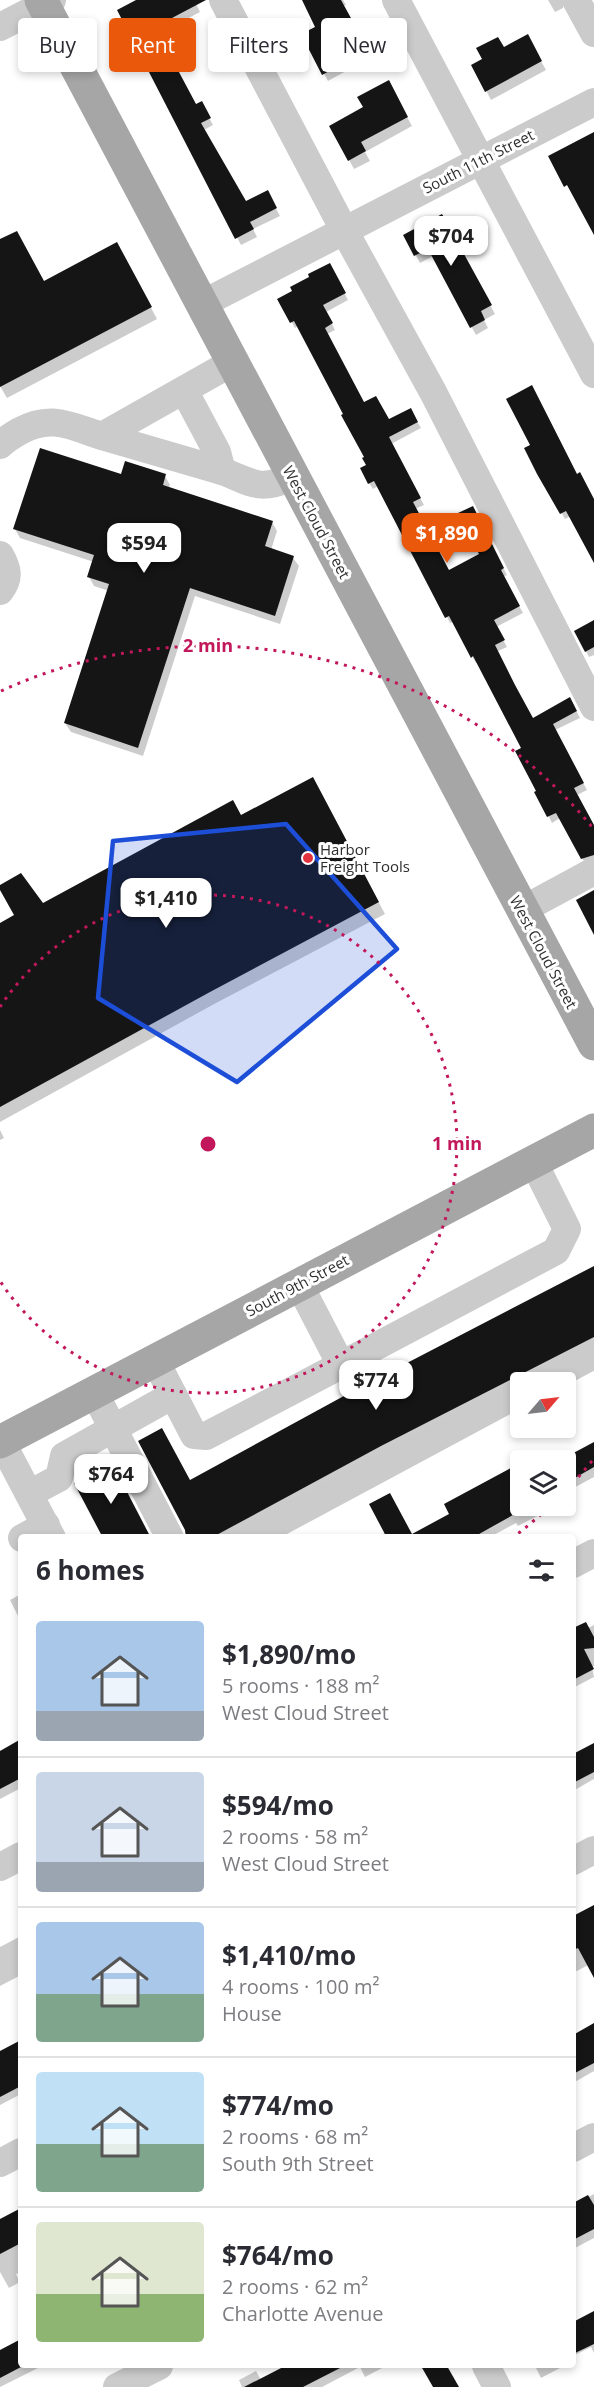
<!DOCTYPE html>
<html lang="en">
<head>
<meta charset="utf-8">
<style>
	:root { --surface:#fff; --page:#f7f7f7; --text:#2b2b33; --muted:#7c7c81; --line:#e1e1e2; --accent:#ea580c }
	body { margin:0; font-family:"Open Sans",sans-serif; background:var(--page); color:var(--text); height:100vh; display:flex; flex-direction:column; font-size:22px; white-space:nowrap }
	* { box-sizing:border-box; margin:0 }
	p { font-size:20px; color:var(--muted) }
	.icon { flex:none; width:33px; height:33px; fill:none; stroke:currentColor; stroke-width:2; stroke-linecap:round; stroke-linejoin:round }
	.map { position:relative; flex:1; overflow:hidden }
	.side { position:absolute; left:18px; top:1534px; width:558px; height:834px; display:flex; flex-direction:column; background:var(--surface); border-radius:6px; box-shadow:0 3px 9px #0003 }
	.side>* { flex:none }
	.banner { position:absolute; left:18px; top:18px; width:558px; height:54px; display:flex; gap:12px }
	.needle { width:39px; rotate:62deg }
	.fabs { position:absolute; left:510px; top:1372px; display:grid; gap:12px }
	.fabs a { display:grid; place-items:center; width:66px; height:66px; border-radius:6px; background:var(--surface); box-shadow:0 3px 9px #0003; font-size:30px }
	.price { position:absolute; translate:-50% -51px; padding:0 14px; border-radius:12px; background:#fff; color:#222; font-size:20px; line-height:39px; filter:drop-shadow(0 2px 3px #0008) }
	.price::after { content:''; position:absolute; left:50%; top:36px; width:18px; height:14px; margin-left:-9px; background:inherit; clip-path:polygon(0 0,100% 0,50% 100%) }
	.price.selected { background:var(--accent); color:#fff }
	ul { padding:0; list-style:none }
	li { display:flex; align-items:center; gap:18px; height:150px; padding:0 18px }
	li+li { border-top:2px solid var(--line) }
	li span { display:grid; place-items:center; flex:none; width:168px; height:120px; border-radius:6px; color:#555 }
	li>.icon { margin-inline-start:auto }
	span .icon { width:72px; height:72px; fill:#fffc; stroke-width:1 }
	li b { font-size:26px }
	h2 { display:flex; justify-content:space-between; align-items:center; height:72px; padding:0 18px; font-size:26px }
	.chip { padding:0 21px; border-radius:6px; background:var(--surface); box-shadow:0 3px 9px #0003; font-size:21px; line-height:54px }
	.chip.selected { background:var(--accent); color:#fff }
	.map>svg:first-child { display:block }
	.shadow { fill:#0003 }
	.building { fill:#151515 }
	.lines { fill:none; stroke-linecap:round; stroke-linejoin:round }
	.minor { stroke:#cbcbcb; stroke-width:28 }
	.major { stroke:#a6a6a6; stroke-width:33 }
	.marked { fill:#1d4ed8; fill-opacity:0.2; stroke:#1d4ed8; stroke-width:4.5; stroke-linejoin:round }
	.ring { fill:none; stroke:#c2185b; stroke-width:3; stroke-dasharray:3 6 }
	.poi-dot { fill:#e1333e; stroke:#fff; stroke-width:2 }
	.labels { text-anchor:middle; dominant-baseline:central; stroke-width:6; stroke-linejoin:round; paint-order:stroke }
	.street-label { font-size:15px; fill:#2e2e2e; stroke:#fff }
	.poi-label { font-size:15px; fill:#2e2e2e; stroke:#fff; text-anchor:start }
	.centre { fill:#c2185b; stroke:#fff; stroke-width:3 }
	.ring-label { font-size:18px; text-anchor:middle; font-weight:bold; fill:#c2185b; stroke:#fff; stroke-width:6; stroke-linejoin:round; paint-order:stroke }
</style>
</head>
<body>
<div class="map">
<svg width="594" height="2387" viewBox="0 0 594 2387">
	<rect width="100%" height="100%" fill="#fff"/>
	<!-- shadow -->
	<g class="shadow">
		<path d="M139 0H194L200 12 158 34 196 106 201 103 213 125 204 130 245 203 267 192 280 216 253 229 257 237 241 245 119 11Z"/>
		<path d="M303 0H343L346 5 344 6 359 36 354 39 366 60 328 81 303 35 317 27Z"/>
		<path d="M548 0H565L563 8 555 12Z"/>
		<path d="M527 36 546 70 491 100 473 65Z"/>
		<path d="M388 82 412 126 365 152 370 161 354 169 331 126 365 108Z"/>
		<path d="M442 216 495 314 484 320 488 328 476 335 433 256 420 263 405 236Z"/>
		<path d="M0 241 44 283 123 256 157 319 7 398 0 386Z"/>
		<path d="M329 265 348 300 326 312 335 330 327 334 364 404 388 421 410 410 421 428 391 444 424 505 415 509 448 572 481 555 475 514 507 575 503 577 523 613 496 627 507 647 498 651 532 719 570 699 580 718 555 730 587 790 577 795 594 827V862L586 865 560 818 552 823 549 817 536 793 538 792 523 748 478 662 476 663 453 622 450 623 447 617 378 486 373 489 369 483 366 458 298 326 295 328 279 299 294 291Z"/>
		<path d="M526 449 577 476 594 501V550L571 516 565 519Z"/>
		<path d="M122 476H165L170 485 169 488 272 522 277 531 271 550 293 558 299 566 280 624 195 596 143 756 71 732 65 723 109 591 94 586 89 577 94 562 20 538 15 529Z"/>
		<path d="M594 622V655L589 657 576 632Z"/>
		<path d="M319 790 385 914 216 1003 0 1122V924L16 916 0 887 43 905 241 817Z"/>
		<path d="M0 1130 4 1138 0 1140Z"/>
		<path d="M594 1268V1351L238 1538H188L190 1482Z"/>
		<path d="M594 1444V1477L566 1492V1461H562Z"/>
		<path d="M541 1453 546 1460 557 1455 561 1461H526Z"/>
		<path d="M520 1464V1506H539L537 1507 541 1514 518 1526 516 1523 488 1538H376L386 1532 412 1536 451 1514 491 1479Z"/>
		<path d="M21 1594V1622L10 1600Z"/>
		<path d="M594 1625V1666L592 1667 594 1677 573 1688V1630L588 1628Z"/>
		<path d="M21 1742V1788L0 1799V1753Z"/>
		<path d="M594 1744V1779L573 1791V1754Z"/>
		<path d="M594 1911V1962L573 1973V1918Z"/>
		<path d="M21 1936V1975L0 1986V1947Z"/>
		<path d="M594 2025V2071L573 2083V2036Z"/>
		<path d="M21 2042V2094L0 2105V2053Z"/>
		<path d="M594 2194V2238L573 2249V2205Z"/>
		<path d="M21 2210V2272L16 2274 20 2282 9 2288 0 2272V2221Z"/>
		<path d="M594 2313V2353L591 2347 573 2356V2324Z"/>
		<path d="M21 2341V2366H42L0 2387V2352Z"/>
		<path d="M288 2366H386L365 2377 360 2367 322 2387H242L239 2380 256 2371 261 2380Z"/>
		<path d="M535 2366H558L560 2368 541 2378Z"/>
	</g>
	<!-- building -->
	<g class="building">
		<path d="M136 0H206L155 27 196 104 202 101 211 118 201 123 246 201 268 190 277 208 250 222 254 229 235 239 117 10Z"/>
		<path d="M302 0H341L357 29 352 31 363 53 322 75 301 34 315 27Z"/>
		<path d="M528 34 542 61 485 92 471 65 482 59 476 48 498 37 504 47Z"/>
		<path d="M389 80 408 117 361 142 366 151 348 161 329 126 363 107 357 97Z"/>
		<path d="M594 132V235L567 185 564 187 548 156Z"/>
		<path d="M442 214 492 305 481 311 485 320 470 328 428 249 414 256 403 235Z"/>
		<path d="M17 231 44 281 117 242 152 307 0 387V239Z"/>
		<path d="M330 263 346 293 323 305 333 323 325 328 364 402 376 396 389 419 411 408 418 422 389 437 421 498 413 502 449 570 479 554 458 513 473 506 504 568 501 570 520 606 494 620 505 640 495 645 515 685 533 718 570 697 577 711 553 724 584 783 574 788 594 825V855L581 859 556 813 547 817 534 792 536 791 515 751 521 748 473 656 471 658 449 616 445 618 374 481 368 484 360 468 366 465 362 458 364 457 341 415 343 414 294 321 290 323 277 299 292 291 290 287 309 277 308 274Z"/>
		<path d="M532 385 577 474 580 472 594 499V563L566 511 560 514 537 474 524 448 530 445 506 399Z"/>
		<path d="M40 448 121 474 125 461 166 474 163 485 273 521 265 546 294 556 275 616 190 588 138 748 64 723 109 584 87 577 94 555 13 529Z"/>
		<path d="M594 620V647L585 652 574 631Z"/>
		<path d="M313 777 379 902 210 992 0 1107V923L14 915 0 890V885L21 873 43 903 233 800 241 815Z"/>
		<path d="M594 890V935L576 900Z"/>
		<path d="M594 1266V1337L381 1446 211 1538H186L185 1530 138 1441 162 1428 190 1480 353 1391Z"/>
		<path d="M594 1442V1467L566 1483V1457Z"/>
		<path d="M112 1463 151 1538H103L74 1483Z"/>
		<path d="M520 1463V1511L472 1538H387L369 1504 390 1493 412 1534 449 1514 444 1504Z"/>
		<path d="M586 1622 594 1637V1648L584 1649 594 1669 573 1680V1628Z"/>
		<path d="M21 1739V1778L0 1789V1751Z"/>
		<path d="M594 1743V1772L573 1783V1754Z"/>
		<path d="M594 1905V1978L578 1948 573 1950V1916Z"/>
		<path d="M594 2023V2063L573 2074V2035Z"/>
		<path d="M21 2040V2086L0 2097V2051Z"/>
		<path d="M588 2195 594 2205V2229L573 2240V2203Z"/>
		<path d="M21 2208V2243L0 2254V2219Z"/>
		<path d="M594 2311V2344L573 2354V2322Z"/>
		<path d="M21 2339V2367L0 2378V2350Z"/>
		<path d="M285 2366H344L303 2387H244Z"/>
		<path d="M421 2366H447L459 2387H433Z"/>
	</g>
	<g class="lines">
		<!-- minor -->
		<g class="minor">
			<path d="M223 0 344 230 433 392 594 707"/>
			<path d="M396 0 594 374"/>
			<path d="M576 0 594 33"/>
			<path d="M0 27 52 0"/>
			<path d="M202 304 594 102"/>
			<path d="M184 390 217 452 222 471 102 436 233 362"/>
			<path d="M0 445C6 439 13 435 20 431 51 414 71 426 102 436"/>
			<path d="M222 471C255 484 259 491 293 477"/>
			<path d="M0 555C8 569 10 578 0 591"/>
			<path d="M522 910 594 871"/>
			<path d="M299 1284 341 1365 556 1251 567 1229 533 1161"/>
			<path d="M155 1360 194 1435 206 1436 341 1365"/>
			<path d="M541 1383 594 1355"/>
			<path d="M94 1392 170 1538"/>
			<path d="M1 1441 52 1538"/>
			<path d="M29 1494 59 1478 64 1456 173 1395"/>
			<path d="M22 1538 46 1525"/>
			<path d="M250 1538 520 1393"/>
			<path d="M573 1564 594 1553"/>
			<path d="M573 1861 594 1850"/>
			<path d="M0 1867 21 1856"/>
			<path d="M573 2148 594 2137"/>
			<path d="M0 2163 21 2152"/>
			<path d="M486 2366 497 2387"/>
			<path d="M117 2387 159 2366"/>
		</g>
		<!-- major -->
		<g class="major">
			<path d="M41 0 594 1044"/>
			<path d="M0 1442 594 1130"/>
		</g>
	</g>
	<!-- marked area -->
	<path class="marked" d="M286 824 397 949 237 1082 98 998 113 841Z"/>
	<!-- distance rings -->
	<g class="ring">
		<path d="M0 1007A249 249 0 1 1 0 1281"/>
		<path d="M592 1461A498 498 0 0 1 566 1490M548 1508A498 498 0 0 1 515 1536M1 691A498 498 0 0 1 592 827"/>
	</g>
	<!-- markers -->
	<circle class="poi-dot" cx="308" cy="858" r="6"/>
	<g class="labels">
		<!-- street labels -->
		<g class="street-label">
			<text transform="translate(478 161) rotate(-27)">South 11th Street</text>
			<text transform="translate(317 522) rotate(62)">West Cloud Street</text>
			<text transform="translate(544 952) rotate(62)">West Cloud Street</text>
			<text transform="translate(297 1285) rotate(-28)">South 9th Street</text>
		</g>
		<!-- poi labels -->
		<g class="poi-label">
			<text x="320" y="849">Harbor<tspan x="320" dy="17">Freight Tools</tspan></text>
		</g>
	</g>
	<circle cx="208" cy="1144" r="9" class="centre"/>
	<g class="ring-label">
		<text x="208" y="652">2 min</text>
		<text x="457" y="1150">1 min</text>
	</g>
</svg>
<div class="fabs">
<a><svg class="needle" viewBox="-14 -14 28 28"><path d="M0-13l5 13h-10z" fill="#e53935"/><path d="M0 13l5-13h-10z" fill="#7c7c81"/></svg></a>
<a><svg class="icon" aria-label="layers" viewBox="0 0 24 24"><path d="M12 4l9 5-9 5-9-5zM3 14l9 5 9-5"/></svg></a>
</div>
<b class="price" style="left:451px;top:267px">$704</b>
<b class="price selected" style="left:447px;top:564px">$1,890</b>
<b class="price" style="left:144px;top:574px">$594</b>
<b class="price" style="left:166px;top:929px">$1,410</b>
<b class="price" style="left:376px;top:1411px">$774</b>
<b class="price" style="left:111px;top:1505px">$764</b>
<div class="banner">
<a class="chip">Buy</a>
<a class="chip selected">Rent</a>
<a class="chip">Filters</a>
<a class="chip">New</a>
</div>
<section class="side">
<h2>6 homes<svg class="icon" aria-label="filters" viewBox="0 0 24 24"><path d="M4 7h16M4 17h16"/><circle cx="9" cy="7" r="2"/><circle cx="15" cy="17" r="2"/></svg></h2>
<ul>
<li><span style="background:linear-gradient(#a9c7e8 75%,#9aa5b1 0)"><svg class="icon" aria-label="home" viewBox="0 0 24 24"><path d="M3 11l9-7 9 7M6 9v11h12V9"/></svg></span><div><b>$1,890/mo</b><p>5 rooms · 188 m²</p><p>West Cloud Street</p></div></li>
<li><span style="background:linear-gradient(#c9d6e8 75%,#9aa5b1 0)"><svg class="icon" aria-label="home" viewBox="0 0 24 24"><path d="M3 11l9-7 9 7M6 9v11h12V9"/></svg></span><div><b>$594/mo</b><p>2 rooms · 58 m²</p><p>West Cloud Street</p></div></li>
<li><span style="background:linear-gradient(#a9c7e8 60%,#7fa58c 0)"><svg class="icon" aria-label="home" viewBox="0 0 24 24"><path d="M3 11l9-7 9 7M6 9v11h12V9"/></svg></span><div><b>$1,410/mo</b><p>4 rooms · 100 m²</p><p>House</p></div></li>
<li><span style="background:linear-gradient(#bfe0f5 60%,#7fa58c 0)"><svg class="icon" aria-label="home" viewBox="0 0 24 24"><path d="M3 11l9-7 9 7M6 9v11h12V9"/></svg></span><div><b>$774/mo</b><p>2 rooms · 68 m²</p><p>South 9th Street</p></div></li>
<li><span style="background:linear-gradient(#dfe7d0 60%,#8fb573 0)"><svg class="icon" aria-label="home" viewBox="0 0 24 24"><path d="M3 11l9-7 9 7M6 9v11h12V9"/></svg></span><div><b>$764/mo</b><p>2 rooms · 62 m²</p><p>Charlotte Avenue</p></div></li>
</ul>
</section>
</div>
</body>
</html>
